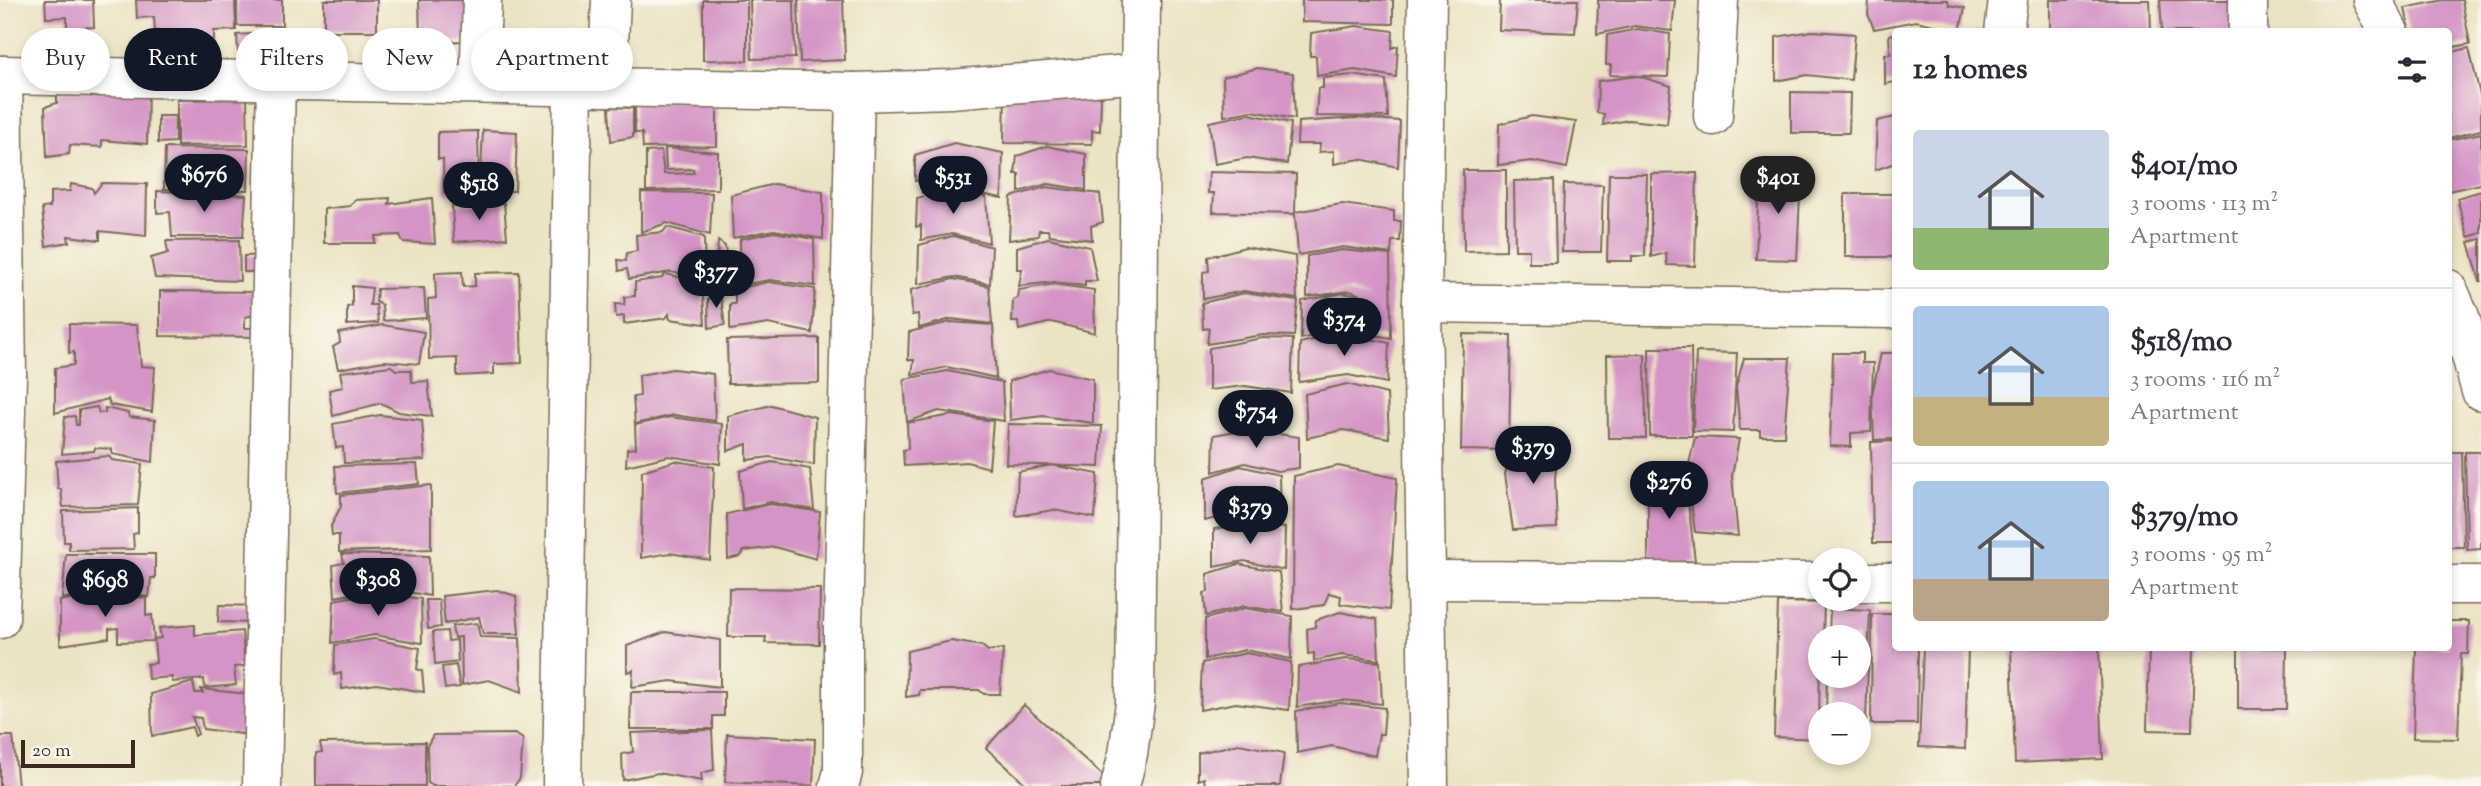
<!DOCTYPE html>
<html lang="en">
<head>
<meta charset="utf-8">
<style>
	:root { --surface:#fff; --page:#f2f2f3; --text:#2b2b33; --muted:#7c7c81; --line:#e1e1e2; --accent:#111827 }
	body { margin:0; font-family:"Sorts Mill Goudy",serif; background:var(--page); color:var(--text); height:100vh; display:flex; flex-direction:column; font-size:26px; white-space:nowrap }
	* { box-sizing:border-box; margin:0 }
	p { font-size:23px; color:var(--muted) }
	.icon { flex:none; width:38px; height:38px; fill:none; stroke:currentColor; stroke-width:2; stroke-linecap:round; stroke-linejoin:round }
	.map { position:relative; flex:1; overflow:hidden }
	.details { position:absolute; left:1892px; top:28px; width:560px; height:623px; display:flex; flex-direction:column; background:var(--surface); border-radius:7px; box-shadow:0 4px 10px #0003 }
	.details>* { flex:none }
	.top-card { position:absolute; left:21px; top:28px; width:665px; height:63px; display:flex; gap:14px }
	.fabs { position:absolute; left:1808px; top:548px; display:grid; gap:14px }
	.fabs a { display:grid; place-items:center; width:63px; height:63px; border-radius:50%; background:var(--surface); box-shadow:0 4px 10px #0003; font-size:35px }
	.scale { position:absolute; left:21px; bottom:18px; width:114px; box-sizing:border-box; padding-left:7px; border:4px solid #3b2a1e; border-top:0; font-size:19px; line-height:24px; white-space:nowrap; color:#3b2a1e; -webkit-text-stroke:5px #fbf7ec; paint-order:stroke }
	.price { position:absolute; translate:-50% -60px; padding:0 16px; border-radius:24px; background:var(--accent); color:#fff; font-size:23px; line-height:46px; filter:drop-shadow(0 2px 4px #0008) }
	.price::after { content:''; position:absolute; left:50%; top:42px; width:21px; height:16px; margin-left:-10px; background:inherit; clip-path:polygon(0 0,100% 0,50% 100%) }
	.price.active { background:#222; color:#fff }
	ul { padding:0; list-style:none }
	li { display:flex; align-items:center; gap:21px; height:175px; padding:0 21px }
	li+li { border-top:2px solid var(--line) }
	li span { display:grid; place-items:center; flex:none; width:196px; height:140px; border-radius:7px; color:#555 }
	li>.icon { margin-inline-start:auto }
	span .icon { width:84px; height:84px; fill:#fffc; stroke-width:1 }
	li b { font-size:30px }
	h2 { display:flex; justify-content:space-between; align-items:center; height:84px; padding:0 21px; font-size:30px }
	.pill { padding:0 24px; border-radius:32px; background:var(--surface); box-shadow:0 4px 10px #0003; font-size:24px; line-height:63px }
	.pill.active { background:var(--accent); color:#fff }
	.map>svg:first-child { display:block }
	.building { fill:#d494c5 }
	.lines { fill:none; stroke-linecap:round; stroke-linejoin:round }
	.street-casing { stroke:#796b58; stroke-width:41 }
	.street { stroke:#fff; stroke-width:38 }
</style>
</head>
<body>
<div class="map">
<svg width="2481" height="786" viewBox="0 0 2481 786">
	<rect width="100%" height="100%" fill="#fbf7ec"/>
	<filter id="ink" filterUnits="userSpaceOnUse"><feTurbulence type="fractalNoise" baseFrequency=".0143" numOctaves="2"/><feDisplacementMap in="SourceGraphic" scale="14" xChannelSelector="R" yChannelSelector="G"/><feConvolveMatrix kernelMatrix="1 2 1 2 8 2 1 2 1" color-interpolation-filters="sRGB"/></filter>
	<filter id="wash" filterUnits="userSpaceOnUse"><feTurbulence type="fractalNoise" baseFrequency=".00686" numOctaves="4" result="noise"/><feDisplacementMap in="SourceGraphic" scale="28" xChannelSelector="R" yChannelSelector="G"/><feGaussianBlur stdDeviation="1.57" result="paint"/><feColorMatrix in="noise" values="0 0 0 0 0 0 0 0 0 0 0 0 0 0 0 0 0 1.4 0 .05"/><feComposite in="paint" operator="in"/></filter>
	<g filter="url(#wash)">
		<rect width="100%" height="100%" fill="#ece3c4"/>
		<g id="blocks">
			<!-- building -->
			<g class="building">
				<path d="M45 0H93L94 27 67 28V17L46 18Z"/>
				<path d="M136 0H235L236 30 214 31V48L188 49 187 30 155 31 154 17 137 18Z"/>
				<rect x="237" y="0" width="45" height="26"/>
				<rect x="324" y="0" width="53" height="31"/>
				<path d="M419 0H472L473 41 420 42Z"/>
				<path d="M703 0H747V61L703 60Z"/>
				<path d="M750 0H794L795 58 752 59Z"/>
				<path d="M798 0H843L845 60 800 62Z"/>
				<path d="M1302 0H1393V24L1302 22Z"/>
				<path d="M1500 0H1578L1575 33 1499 30Z"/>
				<path d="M1598 0H1675L1672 31 1635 26 1597 34Z"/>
				<path d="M1869 0H1948L1949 5 1965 8 1960 31 1916 21 1874 29 1868 14Z"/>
				<path d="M2050 0H2150L2151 32H2050Z"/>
				<path d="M2160 0H2232L2233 32H2162Z"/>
				<path d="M2444 0H2462L2470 44 2448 48V32H2410L2405 8Z"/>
				<path d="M1357 26 1393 31 1392 48 1398 46 1396 77 1355 70 1317 76 1316 56H1310L1311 33Z"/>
				<path d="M1638 29 1670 34 1668 77 1610 75 1611 65H1606L1607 35Z"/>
				<path d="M1812 31 1855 34 1851 80 1807 75 1776 81V37Z"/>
				<path d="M261 33V50L238 52 237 35Z"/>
				<path d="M1895 34V82L1885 84V54H1890L1889 35Z"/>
				<path d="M2469 48 2481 99V130L2448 138V53Z"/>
				<path d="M1258 68 1293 73 1295 119 1252 111 1224 116 1223 77Z"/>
				<path d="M1352 75 1386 80 1388 117 1316 116 1318 88H1323V78Z"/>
				<path d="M1638 76 1671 86 1667 124 1628 120 1603 125 1604 114 1597 113 1598 81Z"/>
				<path d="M148 88 147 144 102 140V147L70 145 69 154 47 157 45 107 57 103V93Z"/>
				<path d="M1791 92 1850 93 1849 133H1791Z"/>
				<path d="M1005 94 1101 96 1100 131 1092 130V144L1004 143Z"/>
				<path d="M717 97V146L643 148 642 133H635V103Z"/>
				<path d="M247 99 248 145 177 146V100Z"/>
				<path d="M609 107 633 108V137L611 141Z"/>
				<path d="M1249 114 1291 123 1287 164 1247 158 1215 164 1209 122Z"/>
				<path d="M158 116H175V142L158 143Z"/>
				<path d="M1532 116 1576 122 1567 168 1532 161 1498 165 1499 124Z"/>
				<path d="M1895 117V163L1875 170 1877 121Z"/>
				<path d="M1357 118 1400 121 1398 167 1360 159 1334 164V151L1319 152 1320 144H1297L1298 122Z"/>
				<path d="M483 130 517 132 515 191 480 190Z"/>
				<path d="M478 131 479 192 444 193 443 159H438V132Z"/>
				<path d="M2481 133V184L2448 191V140Z"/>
				<path d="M954 143 1003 153 1002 198 950 188 922 193V180L915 181V155Z"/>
				<path d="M1047 146 1086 154V190L1048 184 1019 192V174H1015L1017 156Z"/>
				<path d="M165 148 249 149 248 190 164 189Z"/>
				<path d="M665 148 718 152V189L646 191V152L661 151 664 174 694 173 693 169 666 170Z"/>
				<path d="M1463 170H1506V250L1464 251Z"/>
				<path d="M1759 171 1801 173 1797 260 1756 259Z"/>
				<path d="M1209 172 1296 174 1295 212 1342 204 1394 211V221H1401L1400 241H1392L1391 254 1343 247 1298 255 1295 214 1213 212 1214 193H1208Z"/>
				<path d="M1697 173 1695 266 1667 265 1666 253 1651 257V174Z"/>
				<path d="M1609 174H1647L1645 256H1632V261H1607Z"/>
				<path d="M1554 180 1556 263H1529V250H1515L1514 181Z"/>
				<path d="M102 183 147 184 146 236 100 231V240L68 236 69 242 46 246 42 208 50 207V192L70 191 71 184 92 188 94 193Z"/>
				<path d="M774 184 823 192V239L774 230 733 238 731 195Z"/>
				<path d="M1564 184 1603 185 1601 252H1562Z"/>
				<path d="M1046 187 1100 194 1103 222 1091 226 1092 240 1049 235 1048 230H1039L1038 236 1009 240 1011 197Z"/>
				<path d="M949 190 986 197 989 243 952 234 921 240V225L916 227 917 198Z"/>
				<path d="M157 191 246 195 243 237H172L170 212 157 213Z"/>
				<path d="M2481 191V233L2468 237 2457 198Z"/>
				<path d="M641 192 712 193 710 235 667 223 641 232Z"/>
				<rect x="1845" y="194" width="50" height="63"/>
				<path d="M390 198 389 204 432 198 435 244 403 242 400 235 375 236V243H324V209L350 206 355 200Z"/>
				<path d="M504 203 507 238 454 242 452 206Z"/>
				<path d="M667 227 704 237 705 279 671 272 629 279 627 269 619 271 618 260 626 261 627 253 637 251 636 235 663 232Z"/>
				<path d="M774 232 814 239 815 286 770 280 740 285V239Z"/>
				<path d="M953 236 992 247 990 284 954 277 918 284 919 245Z"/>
				<path d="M1048 238 1090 247 1097 281H1085V286L1054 282 1019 286 1022 269H1017V247Z"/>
				<path d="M2481 239V281H2480L2469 242Z"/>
				<path d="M239 240 240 281 155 278 151 258 168 253 166 241Z"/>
				<path d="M718 241 725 246 730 283 707 277V261L717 258Z"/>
				<path d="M1245 247 1295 256 1297 299 1244 291 1203 299V272L1209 271 1208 257Z"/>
				<path d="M1342 250 1390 255 1391 338 1341 329 1301 339 1302 301 1344 293 1369 298 1350 291 1307 297V256Z"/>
				<path d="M269 255 270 272H244V256Z"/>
				<path d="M462 272 463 287 475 286V273L519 272 522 363 494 364V374L457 376V358L429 359 428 299 436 298 435 273Z"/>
				<path d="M665 274 702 282 705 324 670 319 669 314 666 318 624 324V316L616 317 615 304 624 305 625 297 635 296V282L662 278Z"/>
				<path d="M953 279 989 286 992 324 951 319 919 328 918 314 912 315 911 290Z"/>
				<path d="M769 282 815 289 812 333 768 324 730 330V304H735V289Z"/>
				<path d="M1054 284 1094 290 1095 333 1052 322 1019 330 1018 322H1012L1013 300 1018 298 1019 290Z"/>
				<path d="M719 285 725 325 709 328 708 300Z"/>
				<path d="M352 286 372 288 370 305H376L378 323 347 325V307L352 306Z"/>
				<path d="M424 288 426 318 383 321 382 305 376 302 377 289Z"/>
				<path d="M160 291 257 292 269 312 245 317V328H267V337L160 336Z"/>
				<path d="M1244 293 1298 301 1294 336 1263 335 1207 344 1209 328 1203 329 1202 303Z"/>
				<path d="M950 322 993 325 996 378 947 367 912 375 914 360H908L909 332Z"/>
				<path d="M69 324 137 325 141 366 155 367 152 412 110 405 108 399 55 413V368L74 365V352L69 353Z"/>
				<path d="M383 325 424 332 419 364 384 361 338 369 333 347 340 343 339 333Z"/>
				<path d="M1342 333 1389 343 1387 383 1348 375 1299 382 1300 343Z"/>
				<path d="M1463 334 1511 335 1509 451 1461 450Z"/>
				<path d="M819 338V383L728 384 727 340Z"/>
				<path d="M1263 338 1293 339 1291 393 1245 386 1209 390V348Z"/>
				<path d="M1649 348H1691L1692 436H1650Z"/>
				<path d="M1696 352 1737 353 1733 432 1693 431Z"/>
				<path d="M1833 353H1862V363H1873L1871 432 1851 433V447L1830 446Z"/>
				<path d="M1881 353H1895V439L1874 440 1872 394Z"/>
				<path d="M1645 354 1646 438H1608L1607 355Z"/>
				<path d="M1744 358H1790L1784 436H1760V430H1740L1736 387Z"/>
				<path d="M391 366 396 370H411L412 382 428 381 432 416 399 412 381 403 333 416 329 390 343 387 340 372Z"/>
				<path d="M673 369 713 374 715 421 674 415 635 424 633 397 640 396 639 375Z"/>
				<path d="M1049 369 1093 379V423L1043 416 1010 420 1009 381Z"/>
				<path d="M947 371 1002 382 1004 421 939 411 907 422 904 379Z"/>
				<path d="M1347 384 1387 394 1389 438 1343 430 1307 438 1305 394Z"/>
				<path d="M771 405 815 417 814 465 770 457 747 460V444L728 451V416Z"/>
				<path d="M97 407 99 413H105V408L128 413 129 417 155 420 153 462 112 454V449L95 448 94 451 62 454 65 417 75 416 76 425H79V410Z"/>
				<path d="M380 415 422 420 425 460 344 463 343 447 336 448 333 424Z"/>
				<path d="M952 415 993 421 989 468 967 462 904 466 903 450 908 449 907 423Z"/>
				<path d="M670 417 722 424 720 464 669 456 626 466 627 449 636 448 635 425Z"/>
				<path d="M1008 424 1102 426 1100 467 1006 464Z"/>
				<path d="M1246 429 1299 437V468L1277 471 1245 463 1213 472 1214 435Z"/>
				<path d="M1695 437 1739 439 1732 476 1738 536 1695 532 1687 473Z"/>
				<path d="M1559 441 1555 478 1557 528 1513 530 1505 474 1513 447Z"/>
				<path d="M1895 441V543H1873L1871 442Z"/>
				<path d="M2448 452H2462L2464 547H2448Z"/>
				<path d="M2465 452H2481V549L2467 550Z"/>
				<path d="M109 456 112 460 142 464 138 505 63 507 61 489H58L56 461Z"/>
				<path d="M675 461 714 467 710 560 670 553 641 558 642 471Z"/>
				<path d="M772 462 810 469 814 510 770 502 742 509 740 471Z"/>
				<path d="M417 464 419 484 337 493 335 466Z"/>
				<path d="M1052 465 1098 474 1095 518 1054 510 1016 516 1018 472Z"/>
				<path d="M1240 466 1279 475 1280 523 1242 511 1205 521V478Z"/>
				<path d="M1338 466 1397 478 1389 610 1340 604 1341 596 1329 593 1324 605 1293 609 1294 476Z"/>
				<path d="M1685 476 1695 561 1648 563V479Z"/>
				<path d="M431 485V549L339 552V535H332L331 526 341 506V495Z"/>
				<path d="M770 504 820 512 816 559 775 547 744 551 741 556 728 559 727 514Z"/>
				<path d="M138 508V533L133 534 134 549 69 550V542H64L63 511Z"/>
				<path d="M1248 524 1285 528 1284 570 1244 561 1214 567V529Z"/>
				<path d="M66 554H155V578H151L149 597 119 593 118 589 103 585 100 591 62 599Z"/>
				<path d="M342 554 429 556 430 596 376 586 375 590 335 597 333 565 344 563Z"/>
				<path d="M1239 564 1279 572 1283 612 1244 606 1206 616 1204 593 1208 592 1207 574Z"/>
				<path d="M729 588 820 589 819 644 765 643 766 637H728Z"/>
				<path d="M497 590 516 596 519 634H483L479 617 445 624 442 596Z"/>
				<path d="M103 592 146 598V616L152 615 154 641 118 642V628L109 629V638L60 645V601L93 594 94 602 105 600Z"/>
				<path d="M372 593 380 597H389L392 594 421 599 422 643 374 635 332 643 334 600Z"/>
				<path d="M426 600H439L441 627 428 629Z"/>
				<path d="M1778 602 1824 603 1823 637H1820L1819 739 1774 737Z"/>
				<path d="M219 605 259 606V623L218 622Z"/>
				<path d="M1245 608 1292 616 1291 659 1245 650 1205 659V619Z"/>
				<path d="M1830 608 1870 610 1866 721H1858V714H1826L1827 676H1858V637H1829Z"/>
				<path d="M1340 612 1377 619 1379 660 1342 655 1314 661V653L1308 654 1307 629 1315 627 1316 620Z"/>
				<path d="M1872 614H1895V648H1918L1917 724H1871Z"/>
				<path d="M2448 621H2469L2468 654H2461L2458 739 2413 738 2416 648H2448Z"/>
				<path d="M477 623 480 637 520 638 522 692 489 680 462 685 461 637 454 638 452 626Z"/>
				<path d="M195 625V635L242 631 245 666 234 667 236 685 205 688 204 679 172 682V677L148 679 147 664 156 663 154 639 161 638 159 628Z"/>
				<path d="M447 631 448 641 457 640 458 662 435 665 433 632Z"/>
				<path d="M665 632 720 640V687L671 681 632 687 633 670 627 672V646Z"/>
				<path d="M374 639 420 648 417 669 422 671 424 692 377 684 342 689 341 673 334 675 335 645Z"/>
				<path d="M951 641 982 646 988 651 1003 649 1000 694H984L979 690H920L919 695 906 697 907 651Z"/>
				<path d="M1923 648H1968L1965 749 1919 747Z"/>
				<path d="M2011 648H2099L2103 759 2015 763Z"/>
				<path d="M2149 648H2194L2192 731 2147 730Z"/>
				<path d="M2238 648H2287L2286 709H2238Z"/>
				<path d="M1246 653 1291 662 1289 710 1236 703 1200 710 1202 663Z"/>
				<path d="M1345 659 1380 662 1382 704 1341 700 1297 707 1298 667Z"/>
				<path d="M456 665 460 687 445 689 442 667Z"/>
				<path d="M193 682 195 693H203L201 689 247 694 250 735 203 729 201 718 192 717 198 734 195 736 192 727 152 736 151 694Z"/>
				<path d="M631 692H724V716H713V729H630Z"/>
				<path d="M1340 703 1385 708 1383 734H1379L1375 756 1332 746 1297 753 1296 711Z"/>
				<path d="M1024 705 1108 780 1102 786H1028L986 748Z"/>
				<path d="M712 730 714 770 701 773 702 781 658 773 623 780 622 754 633 752 631 733Z"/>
				<path d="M515 734 523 739 520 778 514 786H433L428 783 427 746 433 735Z"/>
				<path d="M727 734 815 739 813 786 725 782Z"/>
				<path d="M0 736H13L18 786H0Z"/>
				<path d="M425 742V786H316V753L322 752 320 743Z"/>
				<path d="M1239 744 1284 753 1280 786H1205L1204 778 1198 780V753Z"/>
			</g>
		</g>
	</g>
	<g filter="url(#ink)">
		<use href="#blocks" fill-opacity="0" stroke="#796b58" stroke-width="2"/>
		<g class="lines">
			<!-- street casing -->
			<g class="street-casing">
				<g id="street">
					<path d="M1427 0 1422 303 1429 786"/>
					<path d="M2372 0 2389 32"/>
					<path d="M2004 32 2008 0"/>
					<path d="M2248 32V0"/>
					<path d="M0 75 855 92 951 89 1141 73"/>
					<path d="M3 75 7 376"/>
					<path d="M479 84 482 0"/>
					<path d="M607 87 611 0"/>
					<path d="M1713 116 1719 0"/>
					<path d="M2448 289 2460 317 2481 391"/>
					<path d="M1422 303 1895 309"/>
					<path d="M0 375 7 376 0 619"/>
					<path d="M1426 580 1820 582"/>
					<path d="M1858 582H1895"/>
					<path d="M2448 585H2481"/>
					<path d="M262 786 276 78"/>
					<path d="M562 786 573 85"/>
					<path d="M839 786 843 772V628L855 92"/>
					<path d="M1120 786 1128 754 1135 703 1141 0"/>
				</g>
			</g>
			<!-- street -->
			<use href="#street" class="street"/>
		</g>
	</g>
</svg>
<div class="fabs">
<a><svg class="icon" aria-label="locate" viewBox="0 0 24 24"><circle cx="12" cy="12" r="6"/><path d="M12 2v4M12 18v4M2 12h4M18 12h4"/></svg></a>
<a>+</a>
<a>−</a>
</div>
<div class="scale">20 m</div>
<b class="price" style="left:204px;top:214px">$676</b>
<b class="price" style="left:953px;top:216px">$531</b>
<b class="price active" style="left:1778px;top:216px">$401</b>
<b class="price" style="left:479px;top:222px">$518</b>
<b class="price" style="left:716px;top:310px">$377</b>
<b class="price" style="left:1344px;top:358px">$374</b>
<b class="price" style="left:1256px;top:450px">$754</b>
<b class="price" style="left:1533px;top:486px">$379</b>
<b class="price" style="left:1669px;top:521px">$276</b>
<b class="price" style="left:1250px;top:546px">$379</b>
<b class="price" style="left:378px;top:618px">$308</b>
<b class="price" style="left:105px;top:619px">$698</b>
<div class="top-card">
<a class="pill">Buy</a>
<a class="pill active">Rent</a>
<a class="pill">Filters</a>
<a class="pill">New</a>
<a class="pill">Apartment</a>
</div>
<section class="details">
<h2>12 homes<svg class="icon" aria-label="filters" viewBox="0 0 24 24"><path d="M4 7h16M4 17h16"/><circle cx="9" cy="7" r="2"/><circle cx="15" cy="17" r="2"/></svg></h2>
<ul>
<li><span style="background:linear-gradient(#c9d6e8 70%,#8fb573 0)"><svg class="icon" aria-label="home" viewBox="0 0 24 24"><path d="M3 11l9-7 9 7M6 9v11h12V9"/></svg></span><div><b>$401/mo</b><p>3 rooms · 113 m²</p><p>Apartment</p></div></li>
<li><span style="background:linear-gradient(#a9c7e8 65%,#c2b280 0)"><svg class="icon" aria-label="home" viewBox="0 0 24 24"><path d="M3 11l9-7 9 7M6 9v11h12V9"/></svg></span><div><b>$518/mo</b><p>3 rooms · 116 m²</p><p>Apartment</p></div></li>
<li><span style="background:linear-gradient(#a9c7e8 70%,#b9a48a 0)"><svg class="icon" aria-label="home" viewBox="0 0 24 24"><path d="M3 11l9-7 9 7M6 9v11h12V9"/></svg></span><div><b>$379/mo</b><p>3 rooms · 95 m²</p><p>Apartment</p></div></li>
</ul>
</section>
</div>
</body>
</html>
